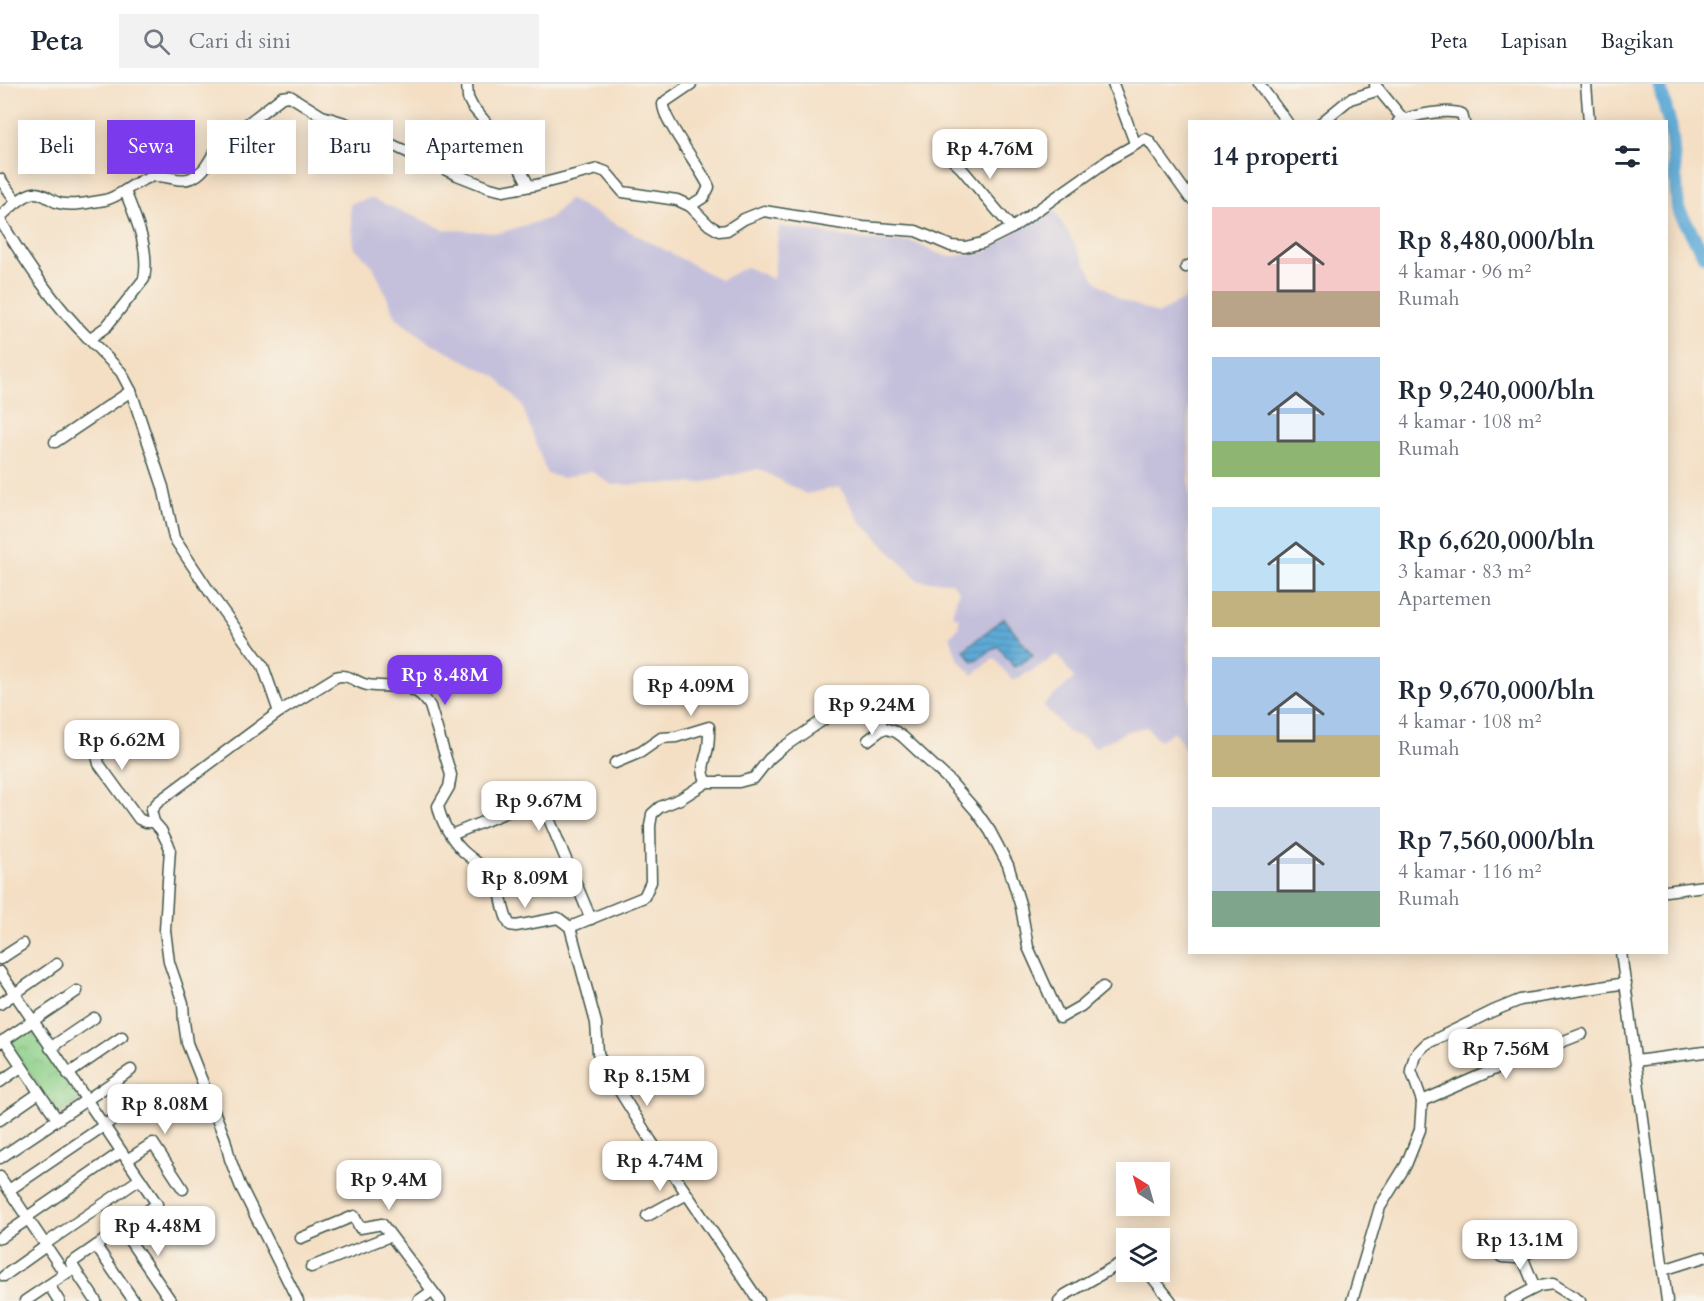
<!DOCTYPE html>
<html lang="id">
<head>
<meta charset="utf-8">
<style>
	:root { --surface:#fff; --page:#f2f2f3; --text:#1f2937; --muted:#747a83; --line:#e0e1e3; --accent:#7c3aed }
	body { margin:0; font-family:Cardo,serif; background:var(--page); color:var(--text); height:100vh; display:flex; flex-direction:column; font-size:22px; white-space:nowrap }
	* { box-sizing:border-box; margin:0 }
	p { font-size:20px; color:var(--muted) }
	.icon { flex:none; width:33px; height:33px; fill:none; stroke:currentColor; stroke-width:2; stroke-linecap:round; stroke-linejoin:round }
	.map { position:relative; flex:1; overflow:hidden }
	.side { position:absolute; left:1188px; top:36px; width:480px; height:834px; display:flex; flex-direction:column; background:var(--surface); border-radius:0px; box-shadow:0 3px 15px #0003 }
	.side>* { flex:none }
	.banner { position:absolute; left:18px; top:36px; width:570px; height:54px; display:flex; gap:12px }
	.needle { width:39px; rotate:323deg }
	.controls { position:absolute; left:1116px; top:1078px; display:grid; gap:12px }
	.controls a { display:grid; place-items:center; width:54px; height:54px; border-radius:0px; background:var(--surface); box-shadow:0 3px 15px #0003; font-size:30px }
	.price { position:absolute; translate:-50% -51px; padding:0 14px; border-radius:12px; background:#fff; color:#222; font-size:20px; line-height:39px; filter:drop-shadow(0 2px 3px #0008) }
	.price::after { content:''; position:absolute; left:50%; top:36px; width:18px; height:14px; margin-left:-9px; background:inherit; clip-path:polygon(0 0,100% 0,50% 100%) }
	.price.current { background:var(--accent); color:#fff }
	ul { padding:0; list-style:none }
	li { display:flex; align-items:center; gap:18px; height:150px; padding:0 24px }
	li span { display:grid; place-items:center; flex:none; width:168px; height:120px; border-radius:0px; color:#555 }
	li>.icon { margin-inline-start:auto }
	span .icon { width:72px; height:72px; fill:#fffc; stroke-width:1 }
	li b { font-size:26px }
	h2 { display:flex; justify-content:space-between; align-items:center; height:72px; padding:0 24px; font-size:26px }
	.pill { padding:0 21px; border-radius:0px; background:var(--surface); box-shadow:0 3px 15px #0003; font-size:21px; line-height:54px }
	.pill.current { background:var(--accent); color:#fff }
	header { display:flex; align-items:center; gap:36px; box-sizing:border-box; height:84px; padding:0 30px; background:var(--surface); border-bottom:2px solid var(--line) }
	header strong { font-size:28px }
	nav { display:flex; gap:33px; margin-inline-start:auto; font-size:21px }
	.search { width:420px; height:54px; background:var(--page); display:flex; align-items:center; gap:15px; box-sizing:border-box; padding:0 21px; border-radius:0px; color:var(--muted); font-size:22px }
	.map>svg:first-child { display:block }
	.industrial { fill:#c4c0db }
	.park { fill:url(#park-crowns); stroke:#55865e; stroke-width:1.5 }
	.water { fill:url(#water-rules); stroke:#3e7486; stroke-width:1.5 }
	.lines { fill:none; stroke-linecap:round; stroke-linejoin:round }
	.river { stroke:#5eaad7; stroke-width:14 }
	.minor-casing { stroke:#3f554a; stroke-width:13 }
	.minor { stroke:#fff; stroke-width:10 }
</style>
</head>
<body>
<header>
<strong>Peta</strong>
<div class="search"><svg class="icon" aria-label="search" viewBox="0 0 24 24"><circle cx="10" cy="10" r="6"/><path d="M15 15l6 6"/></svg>Cari di sini</div>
<nav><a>Peta</a><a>Lapisan</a><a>Bagikan</a></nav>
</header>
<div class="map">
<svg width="1704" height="1217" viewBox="0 0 1704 1217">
	<defs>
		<pattern id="park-crowns" width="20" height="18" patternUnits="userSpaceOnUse" patternTransform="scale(1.5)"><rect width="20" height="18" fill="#8bcf88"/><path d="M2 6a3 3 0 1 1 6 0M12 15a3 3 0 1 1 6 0" fill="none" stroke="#71a970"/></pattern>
		<pattern id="water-rules" width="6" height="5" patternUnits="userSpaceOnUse" patternTransform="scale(1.5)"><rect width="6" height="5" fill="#5eaad7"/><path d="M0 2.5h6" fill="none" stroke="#4d8caf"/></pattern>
	</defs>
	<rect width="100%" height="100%" fill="#f7f3e8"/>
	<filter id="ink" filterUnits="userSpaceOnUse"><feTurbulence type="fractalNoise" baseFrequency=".0167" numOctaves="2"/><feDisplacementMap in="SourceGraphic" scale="12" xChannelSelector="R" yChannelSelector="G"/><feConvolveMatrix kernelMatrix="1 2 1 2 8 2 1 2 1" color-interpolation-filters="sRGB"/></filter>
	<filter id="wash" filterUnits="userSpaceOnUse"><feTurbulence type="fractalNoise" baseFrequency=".008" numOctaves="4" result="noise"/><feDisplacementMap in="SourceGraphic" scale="24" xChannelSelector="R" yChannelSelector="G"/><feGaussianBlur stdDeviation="1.35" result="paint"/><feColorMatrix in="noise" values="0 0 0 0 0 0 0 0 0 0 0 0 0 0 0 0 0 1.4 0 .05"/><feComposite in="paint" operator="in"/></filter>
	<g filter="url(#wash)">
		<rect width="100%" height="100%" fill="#f4dfc4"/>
		<!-- industrial -->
		<path class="industrial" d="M371 114 443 145 499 149 550 134 569 115 721 196 747 183 773 195 779 142 874 157 912 158 937 169 949 173 986 168 1052 122 1096 197 1120 215 1158 230 1189 212V671L1174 647 1159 657 1147 643 1128 647 1094 664 1086 655 1068 648 1043 621 1074 594 1057 570 1042 581 1013 597 994 574 973 591 957 574 950 552 958 544 959 534 952 530 959 507 952 498 919 497 860 437 840 403 806 410 759 385 701 399 612 401 591 387 563 394 547 390 522 321 497 293 428 258 396 233 373 182 354 163 350 120Z"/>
		<!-- park -->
		<path class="park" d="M31 942 81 1015 58 1031 8 958Z"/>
		<!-- water -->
		<path class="water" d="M1004 534 1033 572 1014 583 998 562 973 578 964 566Z"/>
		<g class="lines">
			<!-- river -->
			<path class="river" d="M1659 0 1671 45 1678 125 1704 171"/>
		</g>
	</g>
	<g filter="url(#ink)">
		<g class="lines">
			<!-- minor casing -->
			<g class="minor-casing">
				<g id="minor">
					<path d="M467 0 468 14 472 22 513 71 529 102"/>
					<path d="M1113 0 1135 59"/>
					<path d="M1259 0 1287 38"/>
					<path d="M1586 0 1589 38"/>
					<path d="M1375 1 1403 35"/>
					<path d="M1322 38 1350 15 1379 6"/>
					<path d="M1398 38C1413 31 1448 24 1462 30L1464 38"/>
					<path d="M946 70 961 84 1012 144"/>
					<path d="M0 95 17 118"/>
					<path d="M125 107C136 135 150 165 144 195L106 243 89 255 121 288 131 307 163 403 174 454 215 516 263 582 279 628 158 718 151 726 154 738 161 746 170 764 165 846 169 878 183 919 184 938 187 959 225 1055 230 1075 240 1101 298 1217"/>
					<path d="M690 122 704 113 709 103C701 84 662 35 663 20L666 17 691 0"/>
					<path d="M0 133C9 125 22 111 34 109 43 108 51 117 59 119 72 123 92 118 105 116 123 112 137 94 155 92 167 91 180 99 191 94 208 88 210 70 221 60L282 13 290 12 322 32 345 39 457 91 490 104 503 107 536 101 598 85 606 88 623 108 677 116 690 122 709 141 719 147 727 146 744 135 764 127 863 143 916 147 951 162 965 163 982 159 1012 144 1110 75 1145 55 1149 57 1190 114"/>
					<path d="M0 136C26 179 53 219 89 255"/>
					<path d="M1186 183 1190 181"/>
					<path d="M55 358 131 307"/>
					<path d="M279 628 336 593C348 589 355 598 367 601 391 605 414 595 430 622L451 691 449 703 438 722C441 738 452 756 463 767 474 777 486 784 495 796 504 809 500 826 510 841L516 842 558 834 570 843 596 939 598 969 602 979 651 1057 759 1217"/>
					<path d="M93 645 98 662 97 672 99 680 139 735 146 738H154"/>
					<path d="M868 656 884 644"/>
					<path d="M615 679 641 668 661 654 676 653 709 643C709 650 709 657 708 663 706 676 699 685 707 698"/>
					<path d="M451 751 529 719H539L544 723 591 835"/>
					<path d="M1666 807 1704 802"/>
					<path d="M570 843 644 813 651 798 650 742 652 730 660 723 680 715 707 698H739L754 694 769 675 782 664 854 615 861 614 884 644 896 648 903 653 949 696 976 727 990 747 1008 781 1021 823 1028 863 1060 934 1081 922 1103 903"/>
					<path d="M1621 868 1667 1217"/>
					<path d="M0 875 23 860"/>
					<path d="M0 888 157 1120 71 1179 74 1184 25 1217"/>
					<path d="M0 920 57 880"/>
					<path d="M4 956 57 1035"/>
					<path d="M0 959 77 907"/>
					<path d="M50 964 94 934"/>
					<path d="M1636 977 1704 968"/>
					<path d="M68 990 122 953"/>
					<path d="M0 998 21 983"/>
					<path d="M1422 1017 1520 974 1582 950"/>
					<path d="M0 1036 39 1009"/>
					<path d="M0 1074 131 986"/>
					<path d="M127 1076 153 1059 183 1105"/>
					<path d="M0 1093 65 1190"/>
					<path d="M9 1106 149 1011"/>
					<path d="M647 1132 687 1110"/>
					<path d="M27 1133 121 1068"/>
					<path d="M121 1144 171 1217"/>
					<path d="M0 1154 28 1135"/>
					<path d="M301 1154 354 1132 360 1144 382 1140 440 1217"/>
					<path d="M45 1160 140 1095"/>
					<path d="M96 1162 134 1217"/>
					<path d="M1495 1167 1502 1173 1516 1174 1552 1159"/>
					<path d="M1522 1172 1535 1204"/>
					<path d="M311 1183 390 1152"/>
					<path d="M74 1184 96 1217"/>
					<path d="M1663 1186 1704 1173"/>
					<path d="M1148 1188 1171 1217"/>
					<path d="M4 1192 46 1162"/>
					<path d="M49 1201 59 1217"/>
					<path d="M418 1217 432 1207"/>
					<path d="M1059 1217 1065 1211 1126 1176"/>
					<path d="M1352 1217 1380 1123 1406 1081 1420 1046 1422 1017 1411 986 1415 971 1426 960 1493 927 1520 916 1626 899"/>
					<path d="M1510 1217 1539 1202 1553 1200 1580 1217"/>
				</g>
			</g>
			<!-- minor -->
			<use href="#minor" class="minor"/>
		</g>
	</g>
</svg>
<div class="controls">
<a><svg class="needle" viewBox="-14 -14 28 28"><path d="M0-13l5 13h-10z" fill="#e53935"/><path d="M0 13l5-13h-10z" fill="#747a83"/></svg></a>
<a><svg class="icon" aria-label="layers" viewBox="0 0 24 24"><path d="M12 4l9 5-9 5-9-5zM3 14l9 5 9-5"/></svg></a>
</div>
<b class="price" style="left:990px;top:96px">Rp 4.76M</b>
<b class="price current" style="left:445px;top:622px">Rp 8.48M</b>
<b class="price" style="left:691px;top:633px">Rp 4.09M</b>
<b class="price" style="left:872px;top:652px">Rp 9.24M</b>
<b class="price" style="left:122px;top:687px">Rp 6.62M</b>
<b class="price" style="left:539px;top:748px">Rp 9.67M</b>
<b class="price" style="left:525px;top:825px">Rp 8.09M</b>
<b class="price" style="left:1506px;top:996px">Rp 7.56M</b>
<b class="price" style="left:647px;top:1023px">Rp 8.15M</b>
<b class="price" style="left:165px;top:1051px">Rp 8.08M</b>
<b class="price" style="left:660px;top:1108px">Rp 4.74M</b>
<b class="price" style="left:389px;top:1127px">Rp 9.4M</b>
<b class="price" style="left:158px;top:1173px">Rp 4.48M</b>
<b class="price" style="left:1520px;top:1187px">Rp 13.1M</b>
<div class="banner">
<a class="pill">Beli</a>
<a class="pill current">Sewa</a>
<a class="pill">Filter</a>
<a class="pill">Baru</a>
<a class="pill">Apartemen</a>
</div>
<section class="side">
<h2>14 properti<svg class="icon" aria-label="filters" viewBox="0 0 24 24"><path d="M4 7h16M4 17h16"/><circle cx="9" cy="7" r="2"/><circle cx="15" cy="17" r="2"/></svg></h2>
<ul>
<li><span style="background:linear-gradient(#f6c9c9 70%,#b9a48a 0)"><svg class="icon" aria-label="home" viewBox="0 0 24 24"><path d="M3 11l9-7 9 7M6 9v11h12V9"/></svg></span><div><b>Rp 8,480,000/bln</b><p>4 kamar · 96 m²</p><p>Rumah</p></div></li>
<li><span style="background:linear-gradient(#a9c7e8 70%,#8fb573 0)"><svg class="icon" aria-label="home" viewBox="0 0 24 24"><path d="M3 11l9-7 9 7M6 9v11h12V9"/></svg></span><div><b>Rp 9,240,000/bln</b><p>4 kamar · 108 m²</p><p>Rumah</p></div></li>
<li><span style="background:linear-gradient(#bfe0f5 70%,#c2b280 0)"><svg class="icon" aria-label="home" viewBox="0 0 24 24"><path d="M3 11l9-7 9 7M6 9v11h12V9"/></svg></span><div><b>Rp 6,620,000/bln</b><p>3 kamar · 83 m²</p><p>Apartemen</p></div></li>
<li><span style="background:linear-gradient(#a9c7e8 65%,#c2b280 0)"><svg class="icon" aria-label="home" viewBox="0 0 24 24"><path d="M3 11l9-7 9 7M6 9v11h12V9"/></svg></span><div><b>Rp 9,670,000/bln</b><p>4 kamar · 108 m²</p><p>Rumah</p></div></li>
<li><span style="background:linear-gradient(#c9d6e8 70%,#7fa58c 0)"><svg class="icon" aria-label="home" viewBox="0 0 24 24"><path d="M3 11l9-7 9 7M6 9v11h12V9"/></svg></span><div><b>Rp 7,560,000/bln</b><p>4 kamar · 116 m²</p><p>Rumah</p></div></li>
</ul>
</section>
</div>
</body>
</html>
